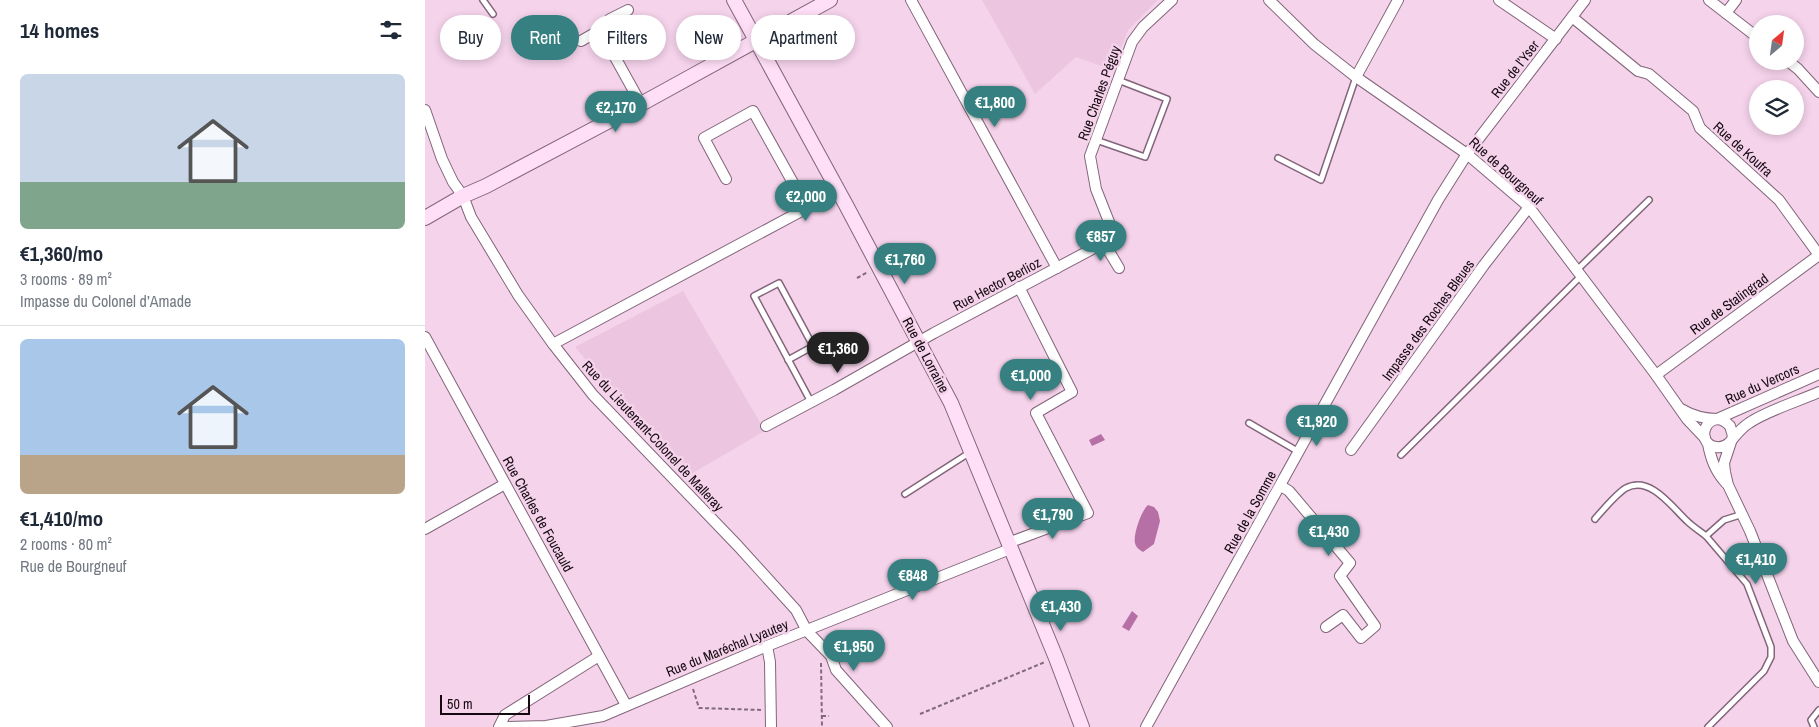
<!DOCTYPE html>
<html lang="en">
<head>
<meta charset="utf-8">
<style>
	:root { --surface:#fff; --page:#f6f6f7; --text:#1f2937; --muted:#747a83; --line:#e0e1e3; --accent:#378081 }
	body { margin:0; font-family:"Archivo Narrow",sans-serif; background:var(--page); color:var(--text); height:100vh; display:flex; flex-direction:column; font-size:19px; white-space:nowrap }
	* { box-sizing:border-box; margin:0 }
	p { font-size:16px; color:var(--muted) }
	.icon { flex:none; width:28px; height:28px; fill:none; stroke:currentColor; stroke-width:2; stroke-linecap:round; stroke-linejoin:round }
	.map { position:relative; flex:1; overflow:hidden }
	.drawer { display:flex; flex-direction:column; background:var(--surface); width:425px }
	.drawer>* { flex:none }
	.hud { position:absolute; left:15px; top:15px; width:475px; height:45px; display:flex; gap:10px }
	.needle { width:32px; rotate:29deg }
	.controls { position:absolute; left:1324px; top:15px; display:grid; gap:10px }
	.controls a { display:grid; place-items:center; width:55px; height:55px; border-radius:50%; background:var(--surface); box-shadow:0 2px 8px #0003; font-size:25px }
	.scale { position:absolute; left:15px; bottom:12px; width:90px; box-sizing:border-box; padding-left:5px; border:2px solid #140911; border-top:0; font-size:14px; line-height:18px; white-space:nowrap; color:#140911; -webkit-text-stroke:4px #f5d3eb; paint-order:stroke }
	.price { position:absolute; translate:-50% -42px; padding:0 11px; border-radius:18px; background:var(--accent); color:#fff; font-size:16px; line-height:32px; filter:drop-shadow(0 1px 2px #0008) }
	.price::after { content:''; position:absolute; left:50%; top:30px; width:15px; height:11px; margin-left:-8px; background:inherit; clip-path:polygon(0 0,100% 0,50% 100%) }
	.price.selected { background:#222; color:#fff }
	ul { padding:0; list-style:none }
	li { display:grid; align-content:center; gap:10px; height:265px; padding:0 20px }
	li+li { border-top:1px solid var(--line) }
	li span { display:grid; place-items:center; height:155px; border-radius:8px; color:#555 }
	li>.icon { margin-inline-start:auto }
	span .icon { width:90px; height:90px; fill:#fffc; stroke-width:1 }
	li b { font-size:21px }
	h2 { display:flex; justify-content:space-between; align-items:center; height:60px; padding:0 20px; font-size:21px }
	.pill { padding:0 18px; border-radius:22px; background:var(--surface); box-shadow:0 2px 8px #0003; font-size:18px; line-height:45px }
	.pill.selected { background:var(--accent); color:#fff }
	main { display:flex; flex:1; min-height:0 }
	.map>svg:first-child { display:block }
	.built { fill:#ecc5e1 }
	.water { fill:#b770a5 }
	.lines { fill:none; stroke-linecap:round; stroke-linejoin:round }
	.lane-casing { stroke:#82657a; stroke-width:8 }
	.street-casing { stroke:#82657a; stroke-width:12 }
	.secondary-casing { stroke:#82657a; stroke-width:16 }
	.path { stroke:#816b7b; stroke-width:2; stroke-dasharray:4 2.5; stroke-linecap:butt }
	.lane { stroke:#fff; stroke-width:5 }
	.street { stroke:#fff; stroke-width:10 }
	.secondary { stroke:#fedff7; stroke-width:14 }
	.labels { text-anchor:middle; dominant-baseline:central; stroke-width:5; stroke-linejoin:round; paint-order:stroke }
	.street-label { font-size:14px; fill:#140911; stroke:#f5d3eb }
</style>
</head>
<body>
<main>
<section class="drawer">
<h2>14 homes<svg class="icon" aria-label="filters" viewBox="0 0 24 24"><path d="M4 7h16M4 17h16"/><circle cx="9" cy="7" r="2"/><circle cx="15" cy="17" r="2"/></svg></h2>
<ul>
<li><span style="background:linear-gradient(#c9d6e8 70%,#7fa58c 0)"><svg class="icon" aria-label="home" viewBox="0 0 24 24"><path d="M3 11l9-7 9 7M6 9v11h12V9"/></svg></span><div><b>€1,360/mo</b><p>3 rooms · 89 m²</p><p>Impasse du Colonel d’Amade</p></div></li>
<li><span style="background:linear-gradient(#a9c7e8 75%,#b9a48a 0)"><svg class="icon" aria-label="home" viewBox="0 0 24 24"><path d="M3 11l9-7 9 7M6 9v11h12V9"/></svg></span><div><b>€1,410/mo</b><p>2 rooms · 80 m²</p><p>Rue de Bourgneuf</p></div></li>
</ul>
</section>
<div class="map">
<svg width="1394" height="727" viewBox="0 0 1394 727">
	<rect width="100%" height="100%" fill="#f5d3eb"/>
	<!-- built -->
	<g class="built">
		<path d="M557 0H733L703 30 688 70 651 57 610 94Z"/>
		<path d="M258 291 340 431 261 477 150 347Z"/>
	</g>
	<!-- water -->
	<g class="water">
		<path d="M676 434 680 440 667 446 664 440Z"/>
		<path d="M723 505 729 507 733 512 735 521 729 544 718 552C715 550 711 548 710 543 708 535 716 511 723 505Z"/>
		<path d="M707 611 713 616 704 631 697 627Z"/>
	</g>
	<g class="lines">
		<!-- lane casing -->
		<g class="lane-casing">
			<g id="lane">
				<path d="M58 0 68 14"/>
				<path d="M671 140 720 157 742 99 693 80"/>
				<path d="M853 158 896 180 931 77"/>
				<path d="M1152 270 1224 200"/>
				<path d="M363 360 405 337"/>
				<path d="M386 402 329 296 354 283 388 346"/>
				<path d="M824 423 874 452"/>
				<path d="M976 455 1156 276"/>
				<path d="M480 494 544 453"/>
				<path d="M1170 519C1177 511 1192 493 1201 488 1225 475 1247 507 1262 521 1268 527 1275 531 1281 536"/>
				<path d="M1283 727 1339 671 1346 657V647L1322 584 1281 536 1299 520 1318 514"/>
				<path d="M1389 727 1386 720 1394 710"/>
			</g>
		</g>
		<!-- street casing -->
		<g class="street-casing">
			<g id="street">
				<path d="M486 0 632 268"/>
				<path d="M844 0 889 44 931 77 1042 154 1104 207 1231 375 1262 419 1280 438"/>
				<path d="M1074 0 1131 39"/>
				<path d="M1284 0 1332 37"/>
				<path d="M1301 13 1311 0"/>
				<path d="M1147 17 1213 71 1224 74 1268 111 1275 128 1354 200 1394 255"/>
				<path d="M175 30 216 104"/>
				<path d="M156 41 175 30 185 19 203 10"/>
				<path d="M1363 61 1373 69 1394 92"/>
				<path d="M931 77 973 0"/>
				<path d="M0 110 17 159 28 182 38 196 46 217 93 295 128 344 168 395 313 546 371 610 382 631 406 656 411 670 462 727"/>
				<path d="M382 208 413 190"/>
				<path d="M679 243 694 268"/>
				<path d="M0 337 201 705"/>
				<path d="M128 344 382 208 328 111 279 138 301 179"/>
				<path d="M1231 375 1394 255"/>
				<path d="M1394 392C1374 401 1341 411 1324 423 1316 428 1311 435 1305 442 1301 446 1297 448 1291 447 1267 443 1284 404 1305 426L1308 436 1299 463 1300 472 1303 485 1325 531 1368 641 1394 682"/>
				<path d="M1256 409C1268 416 1278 419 1292 419L1394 374"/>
				<path d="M341 426 409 390 509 333 690 237 671 189 665 156 707 42 718 27 747 0"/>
				<path d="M1283 444C1286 459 1290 471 1301 483"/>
				<path d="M926 450 1059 265 1104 207"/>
				<path d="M856 486 864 491 925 563 915 576 950 626 936 638 918 615 901 627"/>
				<path d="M0 529 80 484"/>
				<path d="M583 543 663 513 611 413 647 392 594 287"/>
				<path d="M342 646 345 662 346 727"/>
				<path d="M74 727 80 715 174 656"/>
				<path d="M80 727 121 726 178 716 342 646 585 549"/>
				<path d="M721 727 1013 200 1042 154 1160 0"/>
			</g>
		</g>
		<!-- secondary casing -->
		<g class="secondary-casing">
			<g id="secondary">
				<path d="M309 0 421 205 526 403 631 658 657 727"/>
				<path d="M0 218 38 196 61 186 216 104 405 0"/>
			</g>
		</g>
		<!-- path -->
		<g class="path">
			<path d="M432 278 443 272"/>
			<path d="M396 663 397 727"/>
			<path d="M268 689 274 708 336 710"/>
			<path d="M495 714 620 662"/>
			<path d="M397 716H404"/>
		</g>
		<!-- lane -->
		<use href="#lane" class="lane"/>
		<!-- street -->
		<use href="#street" class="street"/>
		<!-- secondary -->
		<use href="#secondary" class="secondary"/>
	</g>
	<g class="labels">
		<!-- street labels -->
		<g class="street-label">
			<text transform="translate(1090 69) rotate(-52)">Rue de l’Yser</text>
			<text transform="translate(674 93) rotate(-70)">Rue Charles Péguy</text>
			<text transform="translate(1318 149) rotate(42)">Rue de Koufra</text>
			<text transform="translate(1081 171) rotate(42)">Rue de Bourgneuf</text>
			<text transform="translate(572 284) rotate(-28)">Rue Hector Berlioz</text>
			<text transform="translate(1304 304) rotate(-36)">Rue de Stalingrad</text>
			<text transform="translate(1003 320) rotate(-54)">Impasse des Roches Bleues</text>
			<text transform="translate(501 355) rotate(62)">Rue de Lorraine</text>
			<text transform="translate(1337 384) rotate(-24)">Rue du Vercors</text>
			<text transform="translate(228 436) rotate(47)">Rue du Lieutenant-Colonel de Malleray</text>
			<text transform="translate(825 512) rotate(-61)">Rue de la Somme</text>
			<text transform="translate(113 514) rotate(61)">Rue Charles de Foucauld</text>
			<text transform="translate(302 648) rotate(-22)">Rue du Maréchal Lyautey</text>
		</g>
	</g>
</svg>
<div class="controls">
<a><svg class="needle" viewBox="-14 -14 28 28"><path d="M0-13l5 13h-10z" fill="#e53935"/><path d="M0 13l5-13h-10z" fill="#747a83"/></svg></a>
<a><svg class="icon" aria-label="layers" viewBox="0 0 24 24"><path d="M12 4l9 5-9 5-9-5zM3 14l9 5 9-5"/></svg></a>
</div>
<div class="scale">50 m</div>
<b class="price" style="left:570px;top:128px">€1,800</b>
<b class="price" style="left:191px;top:133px">€2,170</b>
<b class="price" style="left:381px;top:222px">€2,000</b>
<b class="price" style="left:676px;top:262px">€857</b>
<b class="price" style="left:480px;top:285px">€1,760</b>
<b class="price selected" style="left:413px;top:374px">€1,360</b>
<b class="price" style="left:606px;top:401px">€1,000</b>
<b class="price" style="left:892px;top:447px">€1,920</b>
<b class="price" style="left:628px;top:540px">€1,790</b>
<b class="price" style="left:904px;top:557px">€1,430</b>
<b class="price" style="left:1331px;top:585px">€1,410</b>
<b class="price" style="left:488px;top:601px">€848</b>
<b class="price" style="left:636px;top:632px">€1,430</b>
<b class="price" style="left:429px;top:672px">€1,950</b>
<div class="hud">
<a class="pill">Buy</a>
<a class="pill selected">Rent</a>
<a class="pill">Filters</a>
<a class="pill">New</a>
<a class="pill">Apartment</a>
</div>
</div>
</main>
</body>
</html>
